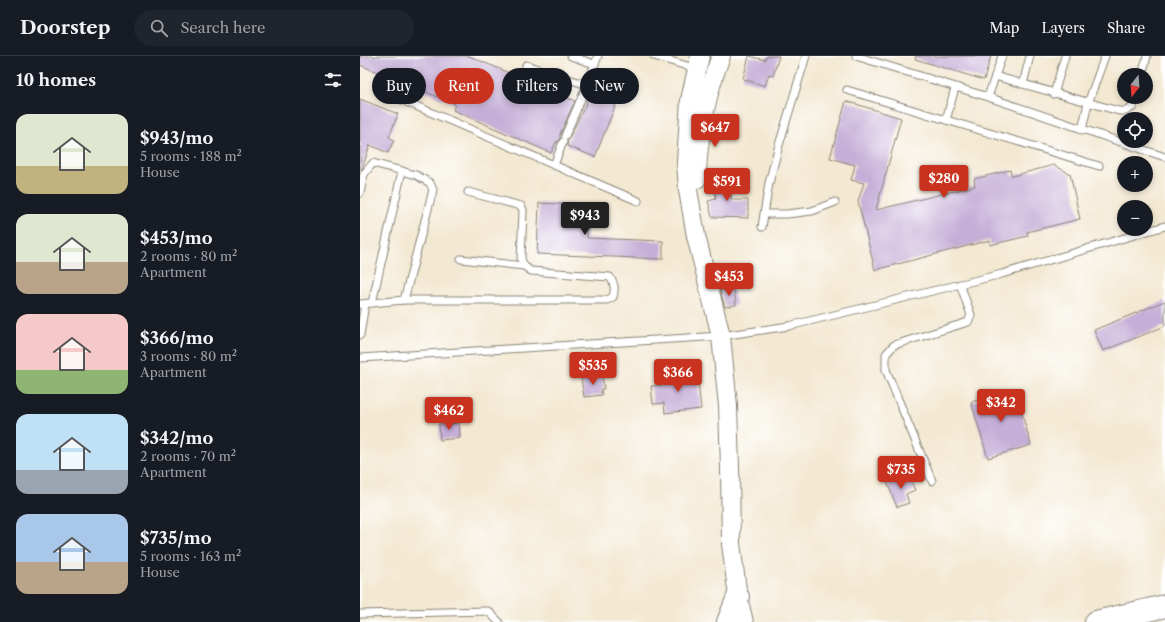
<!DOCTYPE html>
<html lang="en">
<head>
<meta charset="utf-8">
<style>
	:root { --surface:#171b24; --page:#20242c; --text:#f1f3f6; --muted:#9ea1a6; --line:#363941; --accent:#c8321e }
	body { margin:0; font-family:"Libre Caslon Text",serif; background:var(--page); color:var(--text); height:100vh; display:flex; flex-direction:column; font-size:15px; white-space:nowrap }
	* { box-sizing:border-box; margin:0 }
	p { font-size:13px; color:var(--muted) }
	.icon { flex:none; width:22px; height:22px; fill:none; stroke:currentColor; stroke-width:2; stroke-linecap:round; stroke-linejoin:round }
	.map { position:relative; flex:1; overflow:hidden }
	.side { display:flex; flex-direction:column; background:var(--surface); width:360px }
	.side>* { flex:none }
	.banner { position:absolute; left:12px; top:12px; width:380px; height:36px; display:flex; gap:8px }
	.needle { width:26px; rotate:197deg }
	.tools { position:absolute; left:757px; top:12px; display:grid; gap:8px }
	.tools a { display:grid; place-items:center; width:36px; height:36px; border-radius:50%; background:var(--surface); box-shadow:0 2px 6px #0003; font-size:20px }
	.price { position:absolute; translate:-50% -34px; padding:0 9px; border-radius:4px; background:var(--accent); color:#fff; font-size:13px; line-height:26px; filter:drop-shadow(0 1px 2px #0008) }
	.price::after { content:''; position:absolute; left:50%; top:24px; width:12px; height:9px; margin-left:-6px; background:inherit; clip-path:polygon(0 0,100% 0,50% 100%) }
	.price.selected { background:#222; color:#fff }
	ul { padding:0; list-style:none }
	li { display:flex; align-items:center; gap:12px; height:100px; padding:0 16px }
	li span { display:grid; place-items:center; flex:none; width:112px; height:80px; border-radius:12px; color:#555 }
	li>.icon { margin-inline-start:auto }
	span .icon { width:48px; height:48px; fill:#fffc; stroke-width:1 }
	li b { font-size:17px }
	h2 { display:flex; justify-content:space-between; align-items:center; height:48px; padding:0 16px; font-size:17px }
	.chip { padding:0 14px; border-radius:18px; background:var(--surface); box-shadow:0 2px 6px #0003; font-size:14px; line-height:36px }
	.chip.selected { background:var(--accent); color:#fff }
	header { display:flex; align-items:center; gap:24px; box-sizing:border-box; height:56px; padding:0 20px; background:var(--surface); border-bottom:1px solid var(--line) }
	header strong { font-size:19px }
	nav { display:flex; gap:22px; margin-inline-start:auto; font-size:14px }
	.search { width:280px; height:36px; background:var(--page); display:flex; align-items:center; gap:10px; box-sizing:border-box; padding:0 14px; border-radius:22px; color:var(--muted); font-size:15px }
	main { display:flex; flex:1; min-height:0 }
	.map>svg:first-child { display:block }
	.building { fill:#c5aed7 }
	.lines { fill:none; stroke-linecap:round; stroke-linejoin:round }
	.service-casing { stroke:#888276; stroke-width:9 }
	.tertiary-casing { stroke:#888276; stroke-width:20 }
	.primary-casing { stroke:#888276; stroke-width:24 }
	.service { stroke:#fff; stroke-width:7 }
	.tertiary { stroke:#fff; stroke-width:18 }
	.primary { stroke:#fff; stroke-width:22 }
</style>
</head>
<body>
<header>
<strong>Doorstep</strong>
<div class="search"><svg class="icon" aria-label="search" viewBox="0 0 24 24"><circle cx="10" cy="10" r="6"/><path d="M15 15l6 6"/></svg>Search here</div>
<nav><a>Map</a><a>Layers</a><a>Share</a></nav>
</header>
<main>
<section class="side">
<h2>10 homes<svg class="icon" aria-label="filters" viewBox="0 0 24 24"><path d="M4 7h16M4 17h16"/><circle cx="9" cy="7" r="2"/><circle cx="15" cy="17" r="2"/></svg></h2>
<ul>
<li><span style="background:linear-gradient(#dfe7d0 65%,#c2b280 0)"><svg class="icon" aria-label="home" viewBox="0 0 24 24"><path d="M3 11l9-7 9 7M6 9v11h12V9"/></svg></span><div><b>$943/mo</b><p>5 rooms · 188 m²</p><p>House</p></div></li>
<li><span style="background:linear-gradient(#dfe7d0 60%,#b9a48a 0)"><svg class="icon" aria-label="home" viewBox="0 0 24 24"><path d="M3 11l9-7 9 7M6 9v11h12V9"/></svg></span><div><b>$453/mo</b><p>2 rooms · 80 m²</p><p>Apartment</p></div></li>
<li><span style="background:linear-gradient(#f6c9c9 70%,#8fb573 0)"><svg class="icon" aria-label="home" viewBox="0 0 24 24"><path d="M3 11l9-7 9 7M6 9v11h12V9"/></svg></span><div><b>$366/mo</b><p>3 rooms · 80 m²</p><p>Apartment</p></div></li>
<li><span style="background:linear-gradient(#bfe0f5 70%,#9aa5b1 0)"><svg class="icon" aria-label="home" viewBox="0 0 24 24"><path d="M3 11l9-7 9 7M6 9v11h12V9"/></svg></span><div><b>$342/mo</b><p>2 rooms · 70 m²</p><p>Apartment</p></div></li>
<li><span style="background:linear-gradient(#a9c7e8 60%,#b9a48a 0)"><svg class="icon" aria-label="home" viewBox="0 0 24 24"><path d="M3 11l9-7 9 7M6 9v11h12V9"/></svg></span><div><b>$735/mo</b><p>5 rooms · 163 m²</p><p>House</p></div></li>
</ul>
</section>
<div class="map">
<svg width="805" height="566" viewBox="0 0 805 566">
	<rect width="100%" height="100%" fill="#fff"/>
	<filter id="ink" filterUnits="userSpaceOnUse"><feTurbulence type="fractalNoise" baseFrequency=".025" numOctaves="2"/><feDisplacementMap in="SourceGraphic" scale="8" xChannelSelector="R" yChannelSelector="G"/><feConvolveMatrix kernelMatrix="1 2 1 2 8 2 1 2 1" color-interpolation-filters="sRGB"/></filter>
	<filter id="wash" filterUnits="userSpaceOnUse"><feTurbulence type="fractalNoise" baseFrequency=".012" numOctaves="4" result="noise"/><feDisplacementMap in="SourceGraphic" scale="16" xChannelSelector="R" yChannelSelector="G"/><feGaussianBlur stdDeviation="0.9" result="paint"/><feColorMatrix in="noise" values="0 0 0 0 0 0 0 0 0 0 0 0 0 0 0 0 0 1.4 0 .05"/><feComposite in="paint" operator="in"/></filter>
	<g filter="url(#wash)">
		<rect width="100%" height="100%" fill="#f3e8d1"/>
		<g id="blocks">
			<!-- building -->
			<g class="building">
				<path d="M0 0H109L215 45 200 78V82L198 86H196L191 97 93 54 95 48 0 9Z"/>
				<path d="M389 0 405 4 407 0H419L413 20 409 18 405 30 383 23Z"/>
				<path d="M556 0H631L624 24 555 3Z"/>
				<path d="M233 29 259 40 235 101 207 90 208 84 225 50Z"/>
				<path d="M0 43 38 58 29 81 34 84 28 97 10 89 2 113H0Z"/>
				<path d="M486 45 541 62 516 154 615 130 614 123 650 114 652 120 694 109 710 118 720 163 667 176 668 180 630 189V184L515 214 498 145 504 127 491 124 495 109 470 102Z"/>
				<path d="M368 121 372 144H388V162L352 161 348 145 356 143 353 123Z"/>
				<path d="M179 147 228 149 227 182 303 185V203L177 198Z"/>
				<path d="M374 233 376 249 365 251 360 234Z"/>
				<path d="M805 245V270L743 295 734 274Z"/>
				<path d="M337 317 341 353 305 357 304 347 293 348 291 330 302 329 301 320Z"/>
				<path d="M242 319 244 333H241L242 339 224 341 221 322Z"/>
				<path d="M655 333 671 389 628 402 611 346Z"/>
				<path d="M99 367 100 382 80 384 79 368Z"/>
				<path d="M549 420 555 434 546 438 549 447 537 451 527 426 540 421 541 423Z"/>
			</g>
		</g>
	</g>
	<g filter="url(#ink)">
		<use href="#blocks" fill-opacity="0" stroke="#888276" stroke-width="1"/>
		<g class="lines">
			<!-- service casing -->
			<g class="service-casing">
				<g id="service">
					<path d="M211 0 234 8"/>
					<path d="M294 0 337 13"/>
					<path d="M496 0 628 41 805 101"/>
					<path d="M166 9 227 29 238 0"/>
					<path d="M782 19 787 0"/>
					<path d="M635 20 759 55H766L773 51 776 41"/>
					<path d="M663 28 670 0"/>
					<path d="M487 34 739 110"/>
					<path d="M28 38 278 145"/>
					<path d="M694 38 705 0"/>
					<path d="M628 41 642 0"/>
					<path d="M586 64 595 32"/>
					<path d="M722 74 728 47 745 0"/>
					<path d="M205 80 227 29"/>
					<path d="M194 109 203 86"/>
					<path d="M0 137 4 118 13 107 56 119 70 127 73 134 44 244 0 248"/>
					<path d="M404 158H427L452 155 475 146"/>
					<path d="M402 171 409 127 419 89 446 0"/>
					<path d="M101 203 164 210"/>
					<path d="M44 244H247L253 241C255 233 255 228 250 221L171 215 164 210 161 203 163 154 161 150 108 136"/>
					<path d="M12 247 42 115"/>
					<path d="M0 279 5 248"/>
					<path d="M0 302 361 280 429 270 642 218 805 170"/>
					<path d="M572 425 526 314V298L534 289 608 266 611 259 600 228"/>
					<path d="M0 558 128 555 139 566"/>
				</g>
			</g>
			<!-- tertiary casing -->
			<g class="tertiary-casing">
				<g id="tertiary">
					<path d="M340 0 330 44 326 106 328 134 336 180 361 280 368 350 370 412 371 488 378 541 384 566"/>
					<path d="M337 123C337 84 347 36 361 0"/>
				</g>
			</g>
			<!-- primary casing -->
			<g class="primary-casing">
				<g id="primary">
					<path d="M368 566 378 541"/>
					<path d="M736 566 805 550"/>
				</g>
			</g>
			<!-- service -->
			<use href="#service" class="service"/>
			<!-- tertiary -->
			<use href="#tertiary" class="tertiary"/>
			<!-- primary -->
			<use href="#primary" class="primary"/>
		</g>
	</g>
</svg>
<div class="tools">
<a><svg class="needle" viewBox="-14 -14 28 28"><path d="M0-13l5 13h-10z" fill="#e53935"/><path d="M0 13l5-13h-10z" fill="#9ea1a6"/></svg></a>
<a><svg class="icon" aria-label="locate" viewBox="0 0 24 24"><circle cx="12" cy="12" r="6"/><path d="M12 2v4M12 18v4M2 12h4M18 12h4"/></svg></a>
<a>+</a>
<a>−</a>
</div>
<b class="price" style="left:355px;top:92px">$647</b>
<b class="price" style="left:584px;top:143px">$280</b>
<b class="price" style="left:367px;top:146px">$591</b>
<b class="price selected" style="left:225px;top:180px">$943</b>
<b class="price" style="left:369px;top:241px">$453</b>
<b class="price" style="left:233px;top:330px">$535</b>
<b class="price" style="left:318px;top:337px">$366</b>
<b class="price" style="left:641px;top:367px">$342</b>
<b class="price" style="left:89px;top:375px">$462</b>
<b class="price" style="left:541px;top:434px">$735</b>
<div class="banner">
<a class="chip">Buy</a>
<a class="chip selected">Rent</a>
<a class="chip">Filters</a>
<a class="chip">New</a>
</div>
</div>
</main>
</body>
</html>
